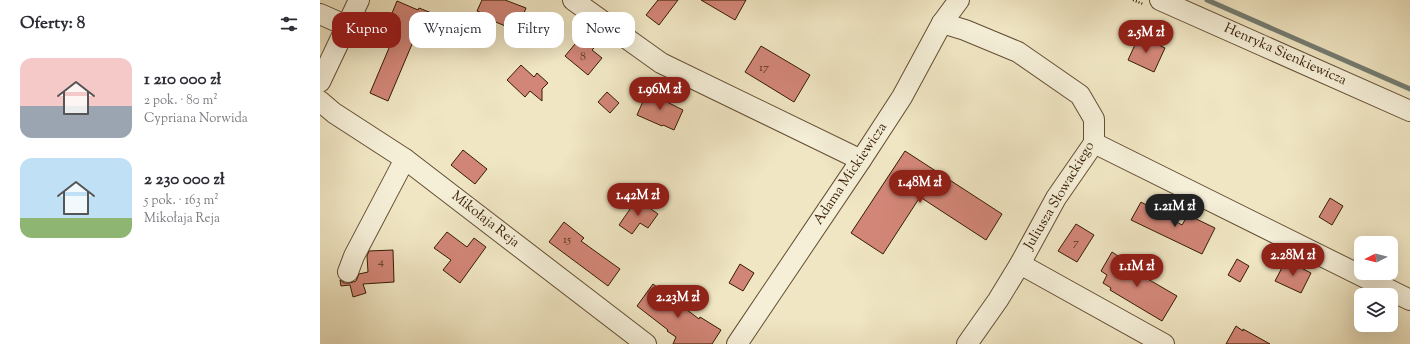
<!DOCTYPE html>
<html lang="pl">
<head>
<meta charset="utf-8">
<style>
	:root { --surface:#fff; --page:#f7f7f7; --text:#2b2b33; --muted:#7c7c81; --accent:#8f2418 }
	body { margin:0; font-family:"Sorts Mill Goudy",serif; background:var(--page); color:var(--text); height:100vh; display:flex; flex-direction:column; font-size:15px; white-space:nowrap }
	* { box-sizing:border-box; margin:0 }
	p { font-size:13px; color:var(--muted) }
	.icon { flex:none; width:22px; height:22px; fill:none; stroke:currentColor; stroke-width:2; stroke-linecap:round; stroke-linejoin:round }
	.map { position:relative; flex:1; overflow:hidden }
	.drawer { display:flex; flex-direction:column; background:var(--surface); width:320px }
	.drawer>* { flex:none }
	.hud { position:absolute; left:12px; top:12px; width:380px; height:36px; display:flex; gap:8px }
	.needle { width:26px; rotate:264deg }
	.tools { position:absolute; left:1034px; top:236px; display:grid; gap:8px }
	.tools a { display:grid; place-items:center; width:44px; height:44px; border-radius:8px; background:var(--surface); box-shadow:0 4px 16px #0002; font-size:20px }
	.price { position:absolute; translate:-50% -34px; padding:0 9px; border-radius:14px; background:var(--accent); color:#fff; font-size:13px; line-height:26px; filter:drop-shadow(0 1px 2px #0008) }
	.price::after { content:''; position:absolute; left:50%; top:24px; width:12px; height:9px; margin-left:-6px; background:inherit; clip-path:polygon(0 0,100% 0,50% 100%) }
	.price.current { background:#222; color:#fff }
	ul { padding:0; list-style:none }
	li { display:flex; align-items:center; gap:12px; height:100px; padding:0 20px }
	li span { display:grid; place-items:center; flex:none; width:112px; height:80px; border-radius:12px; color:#555 }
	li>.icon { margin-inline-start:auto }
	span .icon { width:48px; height:48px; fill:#fffc; stroke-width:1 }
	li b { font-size:17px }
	h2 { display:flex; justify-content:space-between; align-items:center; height:48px; padding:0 20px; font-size:17px }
	.pill { padding:0 14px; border-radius:12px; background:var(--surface); box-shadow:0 4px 16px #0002; font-size:14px; line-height:36px }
	.pill.current { background:var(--accent); color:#fff }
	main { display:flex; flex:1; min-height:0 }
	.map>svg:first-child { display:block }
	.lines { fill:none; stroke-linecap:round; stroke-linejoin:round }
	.stream { stroke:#747d73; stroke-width:5 }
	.building { fill:#d28677; stroke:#351c03 }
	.minor-casing { stroke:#644e33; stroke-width:22 }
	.path { stroke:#351c03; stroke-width:2.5; stroke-dasharray:1 2; stroke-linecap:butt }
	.minor { stroke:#f5efd8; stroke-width:20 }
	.labels { text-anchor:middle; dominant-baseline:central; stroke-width:3.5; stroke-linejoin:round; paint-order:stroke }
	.number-label { font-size:12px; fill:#5c3620 }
	.street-label { font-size:14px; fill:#351c03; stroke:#f5efd8 }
</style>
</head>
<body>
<main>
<section class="drawer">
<h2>Oferty: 8<svg class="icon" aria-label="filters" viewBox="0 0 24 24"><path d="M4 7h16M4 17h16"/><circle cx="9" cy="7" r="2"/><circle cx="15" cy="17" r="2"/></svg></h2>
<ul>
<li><span style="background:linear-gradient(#f6c9c9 60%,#9aa5b1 0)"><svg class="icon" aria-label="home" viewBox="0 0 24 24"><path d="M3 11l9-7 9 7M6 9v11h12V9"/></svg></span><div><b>1 210 000 zł</b><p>2 pok. · 80 m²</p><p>Cypriana Norwida</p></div></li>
<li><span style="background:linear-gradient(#bfe0f5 75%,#8fb573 0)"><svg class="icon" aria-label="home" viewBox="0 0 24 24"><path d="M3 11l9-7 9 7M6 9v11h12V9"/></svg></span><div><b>2 230 000 zł</b><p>5 pok. · 163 m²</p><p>Mikołaja Reja</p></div></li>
</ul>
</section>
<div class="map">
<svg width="1090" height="344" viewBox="0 0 1090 344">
	<rect width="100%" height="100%" fill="#f0e6c3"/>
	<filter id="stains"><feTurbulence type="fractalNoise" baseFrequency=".005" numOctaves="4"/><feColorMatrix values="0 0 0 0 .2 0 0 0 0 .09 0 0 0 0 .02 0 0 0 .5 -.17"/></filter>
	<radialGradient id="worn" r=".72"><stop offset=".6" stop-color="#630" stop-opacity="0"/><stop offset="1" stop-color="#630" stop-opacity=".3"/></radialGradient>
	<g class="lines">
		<!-- stream -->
		<path class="stream" d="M887 0 1090 89"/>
	</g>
	<!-- building -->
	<g class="building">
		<path d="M162 0H185L206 8 197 31 171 20 172 18 157 11Z"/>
		<path d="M338 0H358L339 25 326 15Z"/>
		<path d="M381 0H426L415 20Z"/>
		<path d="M77 1 98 10 99 8 114 14 106 33 98 30 68 101 50 93 80 22 70 18Z"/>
		<path d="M819 36 845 48 834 72 808 60Z"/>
		<path d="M261 37 274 48 272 50 282 58 268 75 245 56Z"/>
		<path d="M441 46 490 75 474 102 425 72Z"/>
		<path d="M201 65 214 77 217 73 228 83 222 89V101L210 91 205 97 187 80Z"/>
		<path d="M328 90 348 99 347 102 363 110 354 130 343 125 342 126 317 115Z"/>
		<path d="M287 92 299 103 290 113 278 102Z"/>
		<path d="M143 150 167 169 155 184 131 165Z"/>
		<path d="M585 151 682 214 666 240 600 197 563 254 531 233Z"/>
		<path d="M1010 198 1023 206 1012 225 999 217Z"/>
		<path d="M317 199 338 214 328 228 320 223 312 234 299 225Z"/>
		<path d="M821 202 862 225 868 215 895 228 882 254 811 220Z"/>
		<path d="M244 222 264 238 261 241 300 269 288 286 229 242Z"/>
		<path d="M756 224 774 235 757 262 738 251Z"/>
		<path d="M127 232 147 247 154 238 166 247 140 283 123 270 131 260 114 248Z"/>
		<path d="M73 250 74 282 43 284 46 293 33 297 30 285 21 286 20 280 24 283H30L36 281 39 274 48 272 47 256 49 251Z"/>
		<path d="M792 252 804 260 802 264 857 296 842 321 790 290 791 288 783 283 787 275 781 271Z"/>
		<path d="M917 259 929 266 920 282 908 275Z"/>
		<path d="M966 260 991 273 981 293 955 281Z"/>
		<path d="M420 264 434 273 423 291 409 283Z"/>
		<path d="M333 284 379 319 380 317 401 330 392 344H353L356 337 347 331 348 330 317 306Z"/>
		<path d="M916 326 923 331V329L950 344H906Z"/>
	</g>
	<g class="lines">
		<!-- minor casing -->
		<g class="minor-casing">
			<g id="minor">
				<path d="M253 0 341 63 541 160"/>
				<path d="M840 0 1090 111"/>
				<path d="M0 14 27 26"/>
				<path d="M622 23 645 30 698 52 760 95 774 119V143L736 198 700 264 678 300 647 344"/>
				<path d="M0 82 39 0"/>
				<path d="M0 101 14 113 85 159 326 344"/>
				<path d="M774 143 1090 300"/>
				<path d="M700 264 844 344"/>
				<path d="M28 272 34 256 85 159"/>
				<path d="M417 344 541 160 582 97 622 23 639 0"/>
			</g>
		</g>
		<!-- path -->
		<path class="path" d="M813 0 823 4"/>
		<!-- minor -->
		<use href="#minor" class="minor"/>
	</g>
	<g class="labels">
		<!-- number labels -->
		<g class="number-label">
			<text x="263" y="57">8</text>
			<text x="444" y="68">17</text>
			<text x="247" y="240">15</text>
			<text x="756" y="243">7</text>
			<text x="61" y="262">4</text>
		</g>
		<!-- street labels -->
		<g class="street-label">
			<text transform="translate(965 55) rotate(24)">Henryka Sienkiewicza</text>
			<text transform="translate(531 174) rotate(-56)">Adama Mickiewicza</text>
			<text transform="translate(740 196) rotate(-59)">Juliusza Słowackiego</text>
			<text transform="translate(165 220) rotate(38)">Mikołaja Reja</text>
		</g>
	</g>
	<rect width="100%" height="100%" filter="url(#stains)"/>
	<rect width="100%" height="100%" fill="url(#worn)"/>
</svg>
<div class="tools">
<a><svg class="needle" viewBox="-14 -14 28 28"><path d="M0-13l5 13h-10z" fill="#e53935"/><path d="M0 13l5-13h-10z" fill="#7c7c81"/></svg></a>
<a><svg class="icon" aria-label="layers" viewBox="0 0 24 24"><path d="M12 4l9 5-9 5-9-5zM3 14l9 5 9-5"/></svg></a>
</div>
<b class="price" style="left:826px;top:54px">2.5M zł</b>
<b class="price" style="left:340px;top:111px">1.96M zł</b>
<b class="price" style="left:600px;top:204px">1.48M zł</b>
<b class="price" style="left:318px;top:217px">1.42M zł</b>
<b class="price current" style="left:855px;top:228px">1.21M zł</b>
<b class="price" style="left:973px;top:277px">2.28M zł</b>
<b class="price" style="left:817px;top:288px">1.1M zł</b>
<b class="price" style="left:358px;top:319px">2.23M zł</b>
<div class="hud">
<a class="pill current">Kupno</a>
<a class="pill">Wynajem</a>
<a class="pill">Filtry</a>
<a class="pill">Nowe</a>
</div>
</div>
</main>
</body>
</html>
